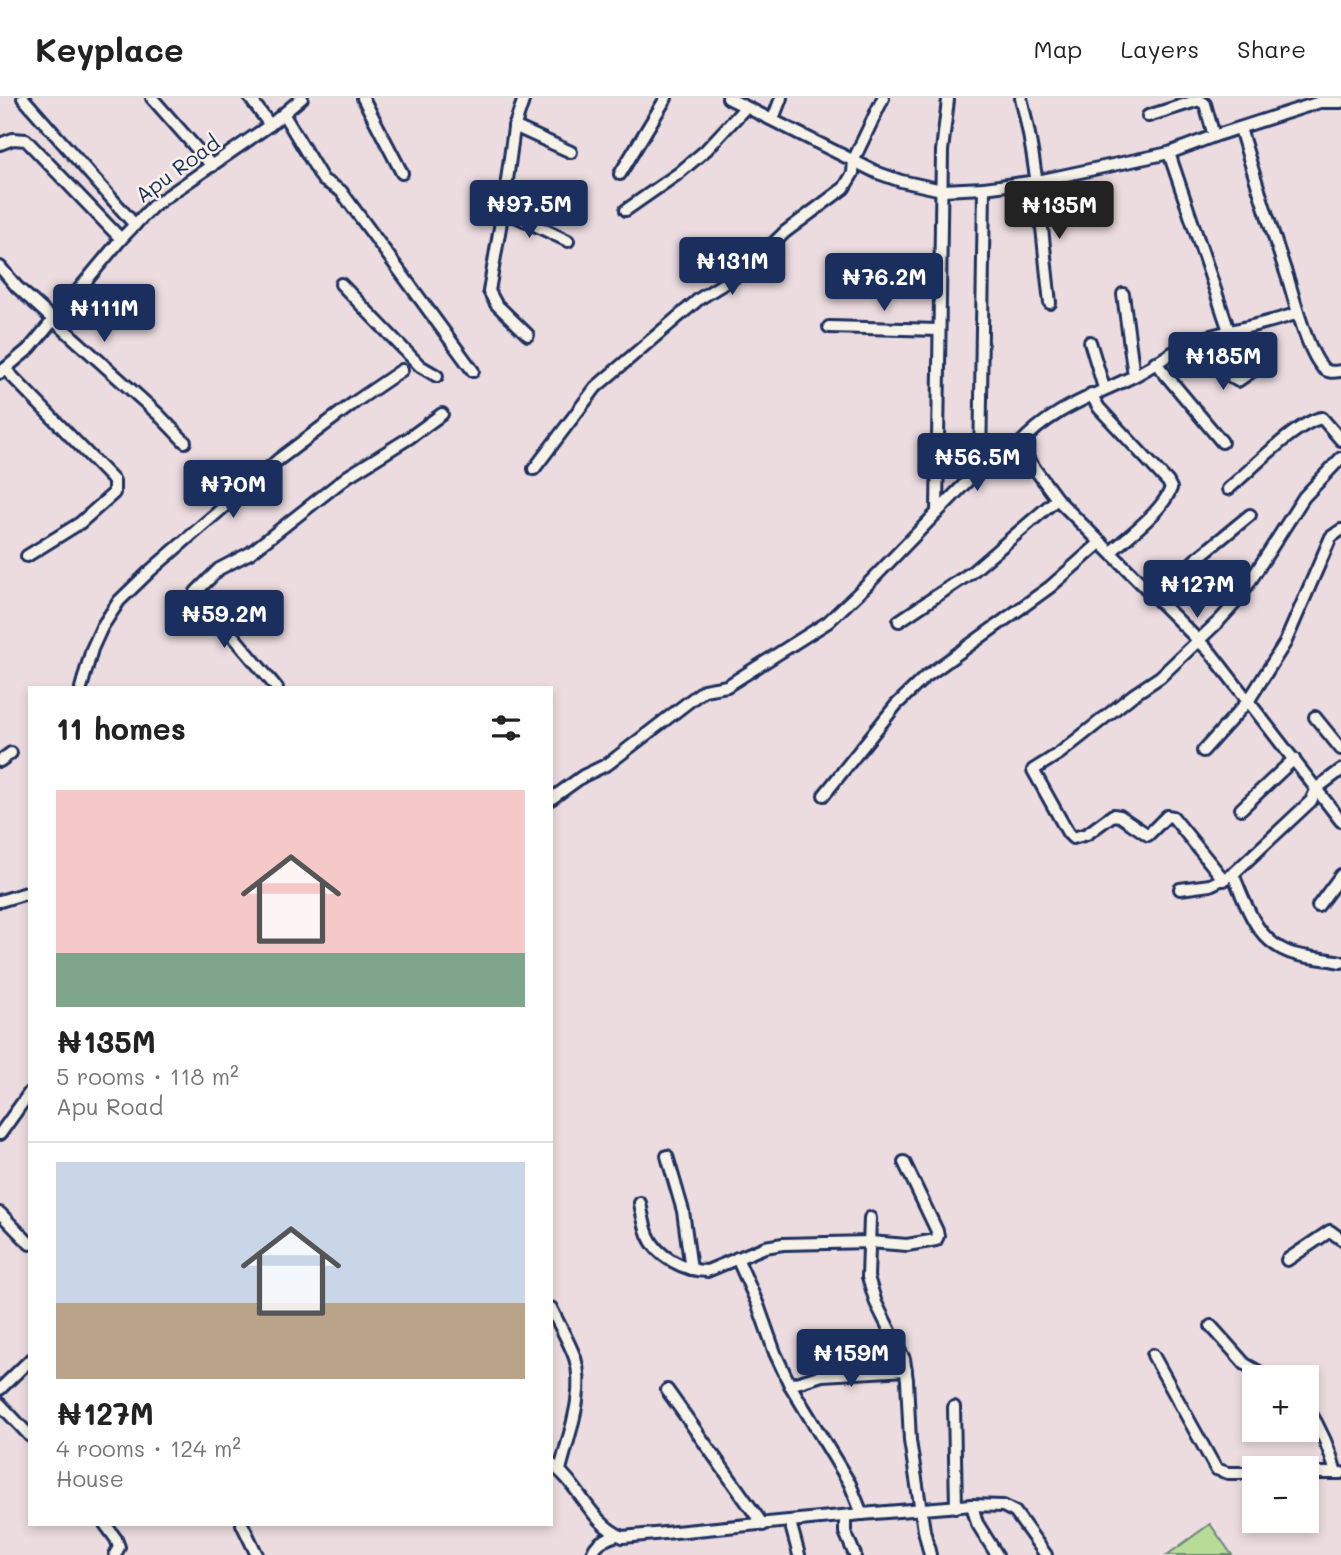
<!DOCTYPE html>
<html lang="en">
<head>
<meta charset="utf-8">
<style>
	:root { --surface:#fff; --page:#f2f2f2; --text:#222; --muted:#767676; --line:#e0e0e0; --accent:#1b2f5e }
	body { margin:0; font-family:Mali,sans-serif; background:var(--page); color:var(--text); height:100vh; display:flex; flex-direction:column; font-size:26px; white-space:nowrap }
	* { box-sizing:border-box; margin:0 }
	p { font-size:23px; color:var(--muted) }
	.icon { flex:none; width:38px; height:38px; fill:none; stroke:currentColor; stroke-width:2; stroke-linecap:round; stroke-linejoin:round }
	.map { position:relative; flex:1; overflow:hidden }
	.details { position:absolute; left:28px; top:588px; width:525px; height:840px; display:flex; flex-direction:column; background:var(--surface); border-radius:0px; box-shadow:0 4px 10px #0003 }
	.details>* { flex:none }
	.fabs { position:absolute; left:1242px; top:1267px; display:grid; gap:14px }
	.fabs a { display:grid; place-items:center; width:77px; height:77px; border-radius:0px; background:var(--surface); box-shadow:0 4px 10px #0003; font-size:35px }
	.price { position:absolute; translate:-50% -60px; padding:0 16px; border-radius:7px; background:var(--accent); color:#fff; font-size:23px; line-height:46px; filter:drop-shadow(0 2px 4px #0008) }
	.price::after { content:''; position:absolute; left:50%; top:42px; width:21px; height:16px; margin-left:-10px; background:inherit; clip-path:polygon(0 0,100% 0,50% 100%) }
	.price.on { background:#222; color:#fff }
	ul { padding:0; list-style:none }
	li { display:grid; align-content:center; gap:14px; height:371px; padding:0 28px }
	li+li { border-top:2px solid var(--line) }
	li span { display:grid; place-items:center; height:217px; border-radius:0px; color:#555 }
	li>.icon { margin-inline-start:auto }
	span .icon { width:126px; height:126px; fill:#fffc; stroke-width:1 }
	li b { font-size:30px }
	h2 { display:flex; justify-content:space-between; align-items:center; height:84px; padding:0 28px; font-size:30px }
	header { display:flex; align-items:center; gap:42px; box-sizing:border-box; height:98px; padding:0 35px; background:var(--surface); border-bottom:2px solid var(--line) }
	header strong { font-size:33px }
	nav { display:flex; gap:38px; margin-inline-start:auto; font-size:24px }
	.map>svg:first-child { display:block }
	.green { fill:#b8dc96; stroke:#6a867a; stroke-width:2 }
	.lines { fill:none; stroke-linecap:round; stroke-linejoin:round }
	.minor-casing { stroke:#1b2f5e; stroke-width:16 }
	.minor { stroke:#f7f3e8; stroke-width:10 }
	.labels { text-anchor:middle; dominant-baseline:central; stroke-width:5; stroke-linejoin:round; paint-order:stroke }
	.street-label { font-size:21px; fill:#1b2f5e; stroke:#f7f3e8 }
</style>
</head>
<body>
<header>
<strong>Keyplace</strong>
<nav><a>Map</a><a>Layers</a><a>Share</a></nav>
</header>
<div class="map">
<svg width="1341" height="1457" viewBox="0 0 1341 1457">
	<rect width="100%" height="100%" fill="#ecdcdf"/>
	<filter id="ink" filterUnits="userSpaceOnUse"><feTurbulence type="fractalNoise" baseFrequency=".0143" numOctaves="2"/><feDisplacementMap in="SourceGraphic" scale="14" xChannelSelector="R" yChannelSelector="G"/><feConvolveMatrix kernelMatrix="1 2 1 2 8 2 1 2 1" color-interpolation-filters="sRGB"/></filter>
	<g filter="url(#ink)">
		<!-- green -->
		<path class="green" d="M1210 1426 1232 1457H1167Z"/>
		<g class="lines">
			<!-- minor casing -->
			<g class="minor-casing">
				<g id="minor">
					<path d="M23 0 135 127"/>
					<path d="M152 0 212 68"/>
					<path d="M250 0 270 27"/>
					<path d="M363 0 402 75"/>
					<path d="M524 0 514 30 503 112 489 193 496 206 528 237"/>
					<path d="M728 0 878 75 901 83 942 92 984 90 1038 83 1169 55 1214 38 1320 4H1341"/>
					<path d="M1021 0C1038 67 1042 136 1050 205"/>
					<path d="M284 17 323 82 341 93 473 273"/>
					<path d="M1148 18 1199 2 1205 6 1214 38"/>
					<path d="M773 21 781 0"/>
					<path d="M514 28 571 54"/>
					<path d="M1240 30C1255 82 1272 133 1289 184 1295 205 1308 254 1322 269 1327 275 1333 274 1341 273"/>
					<path d="M0 46 13 41 26 42 121 141"/>
					<path d="M1169 55 1229 233"/>
					<path d="M620 76 666 0"/>
					<path d="M503 112 568 143"/>
					<path d="M626 112 679 75 706 52 745 10"/>
					<path d="M0 169 17 189 158 316 185 344"/>
					<path d="M341 186 420 268 437 278"/>
					<path d="M1123 196 1134 278"/>
					<path d="M829 229 939 232"/>
					<path d="M1213 238C1218 253 1222 276 1238 283L1264 265"/>
					<path d="M1090 244 1104 290"/>
					<path d="M1155 264 1222 344"/>
					<path d="M5 271 114 383V395L80 425 27 458"/>
					<path d="M0 275 30 250 121 141 153 108 270 27 302 0"/>
					<path d="M1091 296 1099 310 1168 384 1171 390C1163 413 1129 437 1111 454"/>
					<path d="M1018 348C1051 311 1089 300 1132 279 1157 267 1177 248 1204 240 1235 231 1267 226 1298 215"/>
					<path d="M980 370 984 90"/>
					<path d="M534 371 596 289 699 201 747 171 785 134 844 90 853 75 854 61 883 0"/>
					<path d="M1228 391C1250 373 1296 324 1322 320L1341 342"/>
					<path d="M937 415 942 53 948 2"/>
					<path d="M1156 500 1195 462 1250 417"/>
					<path d="M899 523 972 474 1057 401"/>
					<path d="M81 590 92 551 102 529 119 503 151 472 278 362 355 304 402 272"/>
					<path d="M277 590 196 494 219 471 250 455 348 378 409 340 442 316"/>
					<path d="M1315 619 1341 651"/>
					<path d="M1203 653 1249 602 1285 545 1331 439 1341 432"/>
					<path d="M0 663 11 655"/>
					<path d="M824 697 896 607 924 580 1050 489 1101 444"/>
					<path d="M551 701 583 678 608 666 704 592 727 588 828 524 867 487 980 370 1013 348H1018L1057 401 1211 555 1341 723"/>
					<path d="M1241 711 1294 661"/>
					<path d="M1233 776C1247 810 1258 848 1298 857 1312 860 1327 861 1341 864"/>
					<path d="M1224 782 1173 719 1167 718 1148 737 1120 718 1113 717 1087 736 1073 740 1068 735 1033 672 1060 655 1133 597 1160 579 1219 523 1238 502 1304 399 1341 360"/>
					<path d="M1180 791 1210 787 1233 776 1311 703 1317 690 1341 672"/>
					<path d="M0 803 30 794"/>
					<path d="M1318 808 1341 777"/>
					<path d="M0 1036 30 994"/>
					<path d="M667 1058 683 1113 691 1171"/>
					<path d="M640 1105C642 1116 644 1127 648 1137 657 1159 685 1173 707 1173L765 1149 783 1146 870 1144 907 1147 936 1142 938 1138 937 1133 904 1064"/>
					<path d="M0 1115 30 1146"/>
					<path d="M870 1120 868 1179 876 1205 904 1261 907 1282 910 1343 924 1432 930 1457"/>
					<path d="M737 1160 758 1207 775 1255 790 1287 850 1386 862 1416"/>
					<path d="M1287 1162 1330 1133 1341 1141"/>
					<path d="M551 1210C559 1227 569 1243 575 1260 586 1294 568 1339 560 1372"/>
					<path d="M1211 1228 1245 1266 1268 1279"/>
					<path d="M1153 1257 1216 1371 1228 1375H1255"/>
					<path d="M790 1287 822 1277 906 1272"/>
					<path d="M0 1291 30 1262"/>
					<path d="M667 1292 763 1427"/>
					<path d="M0 1306 30 1338"/>
					<path d="M954 1309 956 1409"/>
					<path d="M1307 1309C1321 1331 1330 1351 1336 1375"/>
					<path d="M551 1366C579 1385 590 1426 623 1439L862 1416 972 1407 1003 1408 1015 1414 1046 1457"/>
					<path d="M1307 1375H1341"/>
					<path d="M972 1407 977 1425 997 1457"/>
					<path d="M845 1419V1434L855 1457"/>
					<path d="M790 1424 799 1457"/>
					<path d="M105 1426 116 1441 119 1449 115 1457"/>
					<path d="M242 1426 257 1457"/>
					<path d="M592 1457C595 1444 606 1441 617 1437"/>
				</g>
			</g>
			<!-- minor -->
			<use href="#minor" class="minor"/>
		</g>
	</g>
	<g class="labels">
		<!-- street labels -->
		<g class="street-label">
			<text transform="translate(177 70) rotate(-36)">Apu Road</text>
		</g>
	</g>
</svg>
<div class="fabs">
<a>+</a>
<a>−</a>
</div>
<b class="price" style="left:529px;top:142px">₦97.5M</b>
<b class="price on" style="left:1059px;top:143px">₦135M</b>
<b class="price" style="left:732px;top:199px">₦131M</b>
<b class="price" style="left:884px;top:215px">₦76.2M</b>
<b class="price" style="left:104px;top:246px">₦111M</b>
<b class="price" style="left:1223px;top:294px">₦185M</b>
<b class="price" style="left:977px;top:395px">₦56.5M</b>
<b class="price" style="left:233px;top:422px">₦70M</b>
<b class="price" style="left:1197px;top:522px">₦127M</b>
<b class="price" style="left:224px;top:552px">₦59.2M</b>
<b class="price" style="left:851px;top:1291px">₦159M</b>
<section class="details">
<h2>11 homes<svg class="icon" aria-label="filters" viewBox="0 0 24 24"><path d="M4 7h16M4 17h16"/><circle cx="9" cy="7" r="2"/><circle cx="15" cy="17" r="2"/></svg></h2>
<ul>
<li><span style="background:linear-gradient(#f6c9c9 75%,#7fa58c 0)"><svg class="icon" aria-label="home" viewBox="0 0 24 24"><path d="M3 11l9-7 9 7M6 9v11h12V9"/></svg></span><div><b>₦135M</b><p>5 rooms · 118 m²</p><p>Apu Road</p></div></li>
<li><span style="background:linear-gradient(#c9d6e8 65%,#b9a48a 0)"><svg class="icon" aria-label="home" viewBox="0 0 24 24"><path d="M3 11l9-7 9 7M6 9v11h12V9"/></svg></span><div><b>₦127M</b><p>4 rooms · 124 m²</p><p>House</p></div></li>
</ul>
</section>
</div>
</body>
</html>
